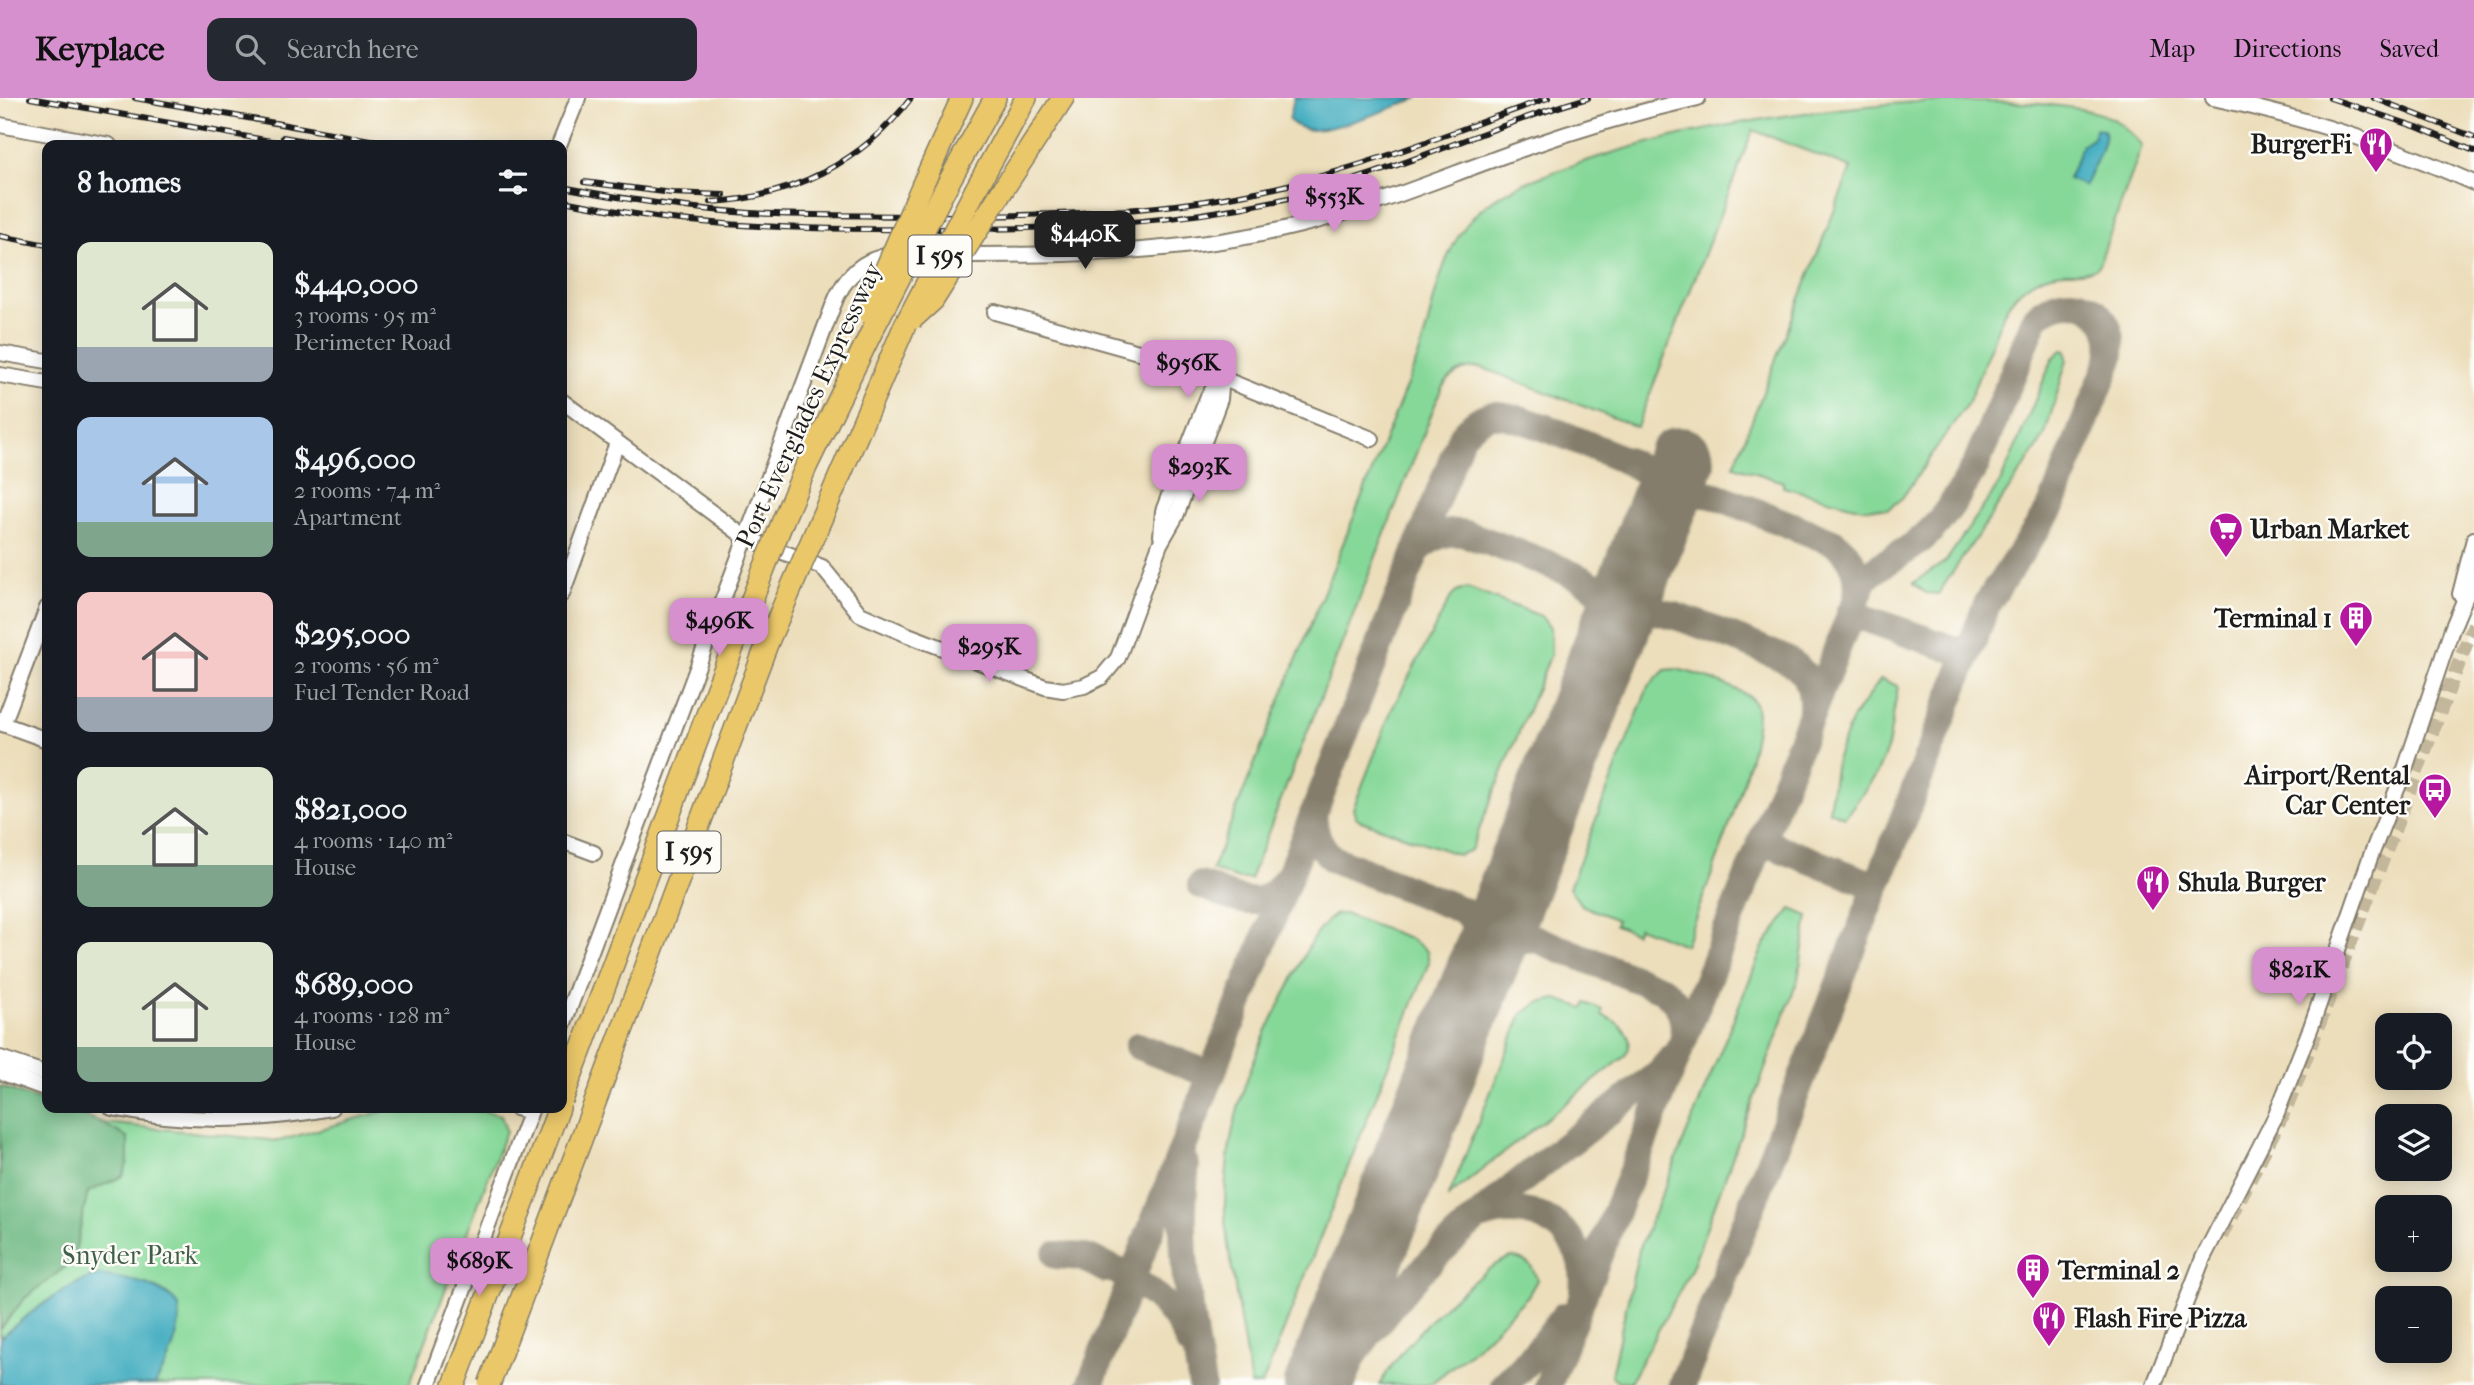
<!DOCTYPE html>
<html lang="en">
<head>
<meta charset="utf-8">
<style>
	:root { --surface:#171b24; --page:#242831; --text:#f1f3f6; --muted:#9ea1a6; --accent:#d690ce }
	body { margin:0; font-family:"IM FELL French Canon",serif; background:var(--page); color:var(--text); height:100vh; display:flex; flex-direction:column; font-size:26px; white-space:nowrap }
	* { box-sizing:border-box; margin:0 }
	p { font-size:23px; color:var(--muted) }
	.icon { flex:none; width:38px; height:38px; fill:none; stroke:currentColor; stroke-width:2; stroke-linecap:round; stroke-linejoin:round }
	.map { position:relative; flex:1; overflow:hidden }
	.side { position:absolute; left:42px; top:42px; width:525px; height:973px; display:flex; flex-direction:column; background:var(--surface); border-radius:14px; box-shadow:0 4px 18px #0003 }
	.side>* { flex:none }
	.controls { position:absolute; left:2375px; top:915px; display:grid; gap:14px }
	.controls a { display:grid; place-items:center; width:77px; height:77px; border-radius:14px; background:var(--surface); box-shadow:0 4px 18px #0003; font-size:35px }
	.price { position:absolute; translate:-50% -60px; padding:0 16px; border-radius:14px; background:var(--accent); color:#111; font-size:23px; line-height:46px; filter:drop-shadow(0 2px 4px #0008) }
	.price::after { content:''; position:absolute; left:50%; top:42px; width:21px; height:16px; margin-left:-10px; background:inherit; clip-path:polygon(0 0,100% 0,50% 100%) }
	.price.on { background:#222; color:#fff }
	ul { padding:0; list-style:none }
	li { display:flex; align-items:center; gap:21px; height:175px; padding:0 35px }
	li span { display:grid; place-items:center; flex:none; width:196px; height:140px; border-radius:14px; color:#555 }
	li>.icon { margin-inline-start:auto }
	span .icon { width:84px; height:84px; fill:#fffc; stroke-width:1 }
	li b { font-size:30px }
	h2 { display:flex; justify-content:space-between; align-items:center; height:84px; padding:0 35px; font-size:30px }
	header { display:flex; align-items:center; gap:42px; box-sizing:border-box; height:98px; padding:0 35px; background:var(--accent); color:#111 }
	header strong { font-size:33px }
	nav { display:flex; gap:38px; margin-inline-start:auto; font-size:24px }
	.search { width:490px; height:63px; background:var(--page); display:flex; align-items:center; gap:18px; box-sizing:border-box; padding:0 24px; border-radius:14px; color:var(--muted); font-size:26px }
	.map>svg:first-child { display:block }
	.green { fill:#86d899; stroke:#517a5a; stroke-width:2 }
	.forest { fill:#6cb881; stroke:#446a4e; stroke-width:2 }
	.water { fill:#40acbf; stroke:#2e646e; stroke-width:2 }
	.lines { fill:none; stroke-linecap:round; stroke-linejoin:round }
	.taxiway { stroke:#847d6c; stroke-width:28 }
	.runway { stroke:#847d6c; stroke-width:70 }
	.minor-tunnel { stroke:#c2b79b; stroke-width:14; stroke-dasharray:14 7; stroke-linecap:butt }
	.minor-casing { stroke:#847d6c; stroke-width:18 }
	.highway-casing { stroke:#847d6c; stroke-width:24 }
	.minor { stroke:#fff; stroke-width:14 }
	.highway { stroke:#eac769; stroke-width:21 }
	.rail-casing { stroke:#1c1c1c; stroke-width:6 }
	.rail { stroke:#fdfcf7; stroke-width:3.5; stroke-dasharray:10; stroke-linecap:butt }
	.highway-bridge-casing { stroke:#847d6c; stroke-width:24; stroke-linecap:butt }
	.highway-bridge { stroke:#eac769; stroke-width:21 }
	.labels { text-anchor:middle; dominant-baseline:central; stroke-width:5; stroke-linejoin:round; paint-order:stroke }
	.shield { fill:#fdfcf7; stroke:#605f5e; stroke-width:2 }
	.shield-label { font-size:24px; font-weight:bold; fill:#1c1c1c }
	.poi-label { font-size:26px; font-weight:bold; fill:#1c1c1c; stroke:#fdfcf7; text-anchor:start }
	.street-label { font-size:26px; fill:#1c1c1c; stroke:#fdfcf7 }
	.park-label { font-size:26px; fill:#415e48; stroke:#fdfcf7 }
</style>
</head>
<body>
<header>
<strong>Keyplace</strong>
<div class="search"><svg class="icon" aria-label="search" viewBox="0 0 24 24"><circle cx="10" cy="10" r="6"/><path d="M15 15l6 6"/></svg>Search here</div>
<nav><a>Map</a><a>Directions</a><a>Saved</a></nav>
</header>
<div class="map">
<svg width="2474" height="1287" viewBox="0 0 2474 1287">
	<rect width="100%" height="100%" fill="#fdfcf7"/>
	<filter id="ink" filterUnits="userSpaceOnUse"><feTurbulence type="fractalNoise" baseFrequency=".0143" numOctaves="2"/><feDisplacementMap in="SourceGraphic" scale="14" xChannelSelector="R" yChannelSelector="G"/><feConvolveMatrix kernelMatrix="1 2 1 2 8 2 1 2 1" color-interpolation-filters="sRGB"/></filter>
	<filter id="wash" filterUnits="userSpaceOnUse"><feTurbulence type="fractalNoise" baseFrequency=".00686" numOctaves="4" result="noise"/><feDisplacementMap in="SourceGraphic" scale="28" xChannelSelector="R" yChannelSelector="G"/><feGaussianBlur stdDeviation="1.57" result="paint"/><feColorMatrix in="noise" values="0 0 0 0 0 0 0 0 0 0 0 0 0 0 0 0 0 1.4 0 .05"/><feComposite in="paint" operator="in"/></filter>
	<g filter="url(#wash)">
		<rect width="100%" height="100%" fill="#ecdebb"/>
		<!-- green -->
		<g class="green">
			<path d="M1915 4C1964 4 2075 0 2115 22 2126 29 2134 38 2142 48L2098 169C2088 175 2077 174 2065 174 2040 175 2020 189 2006 210L1969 303 1902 400 1888 411 1862 410 1783 389V384L1734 368 1851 70 1753 32 1637 329 1483 270C1465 268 1452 275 1442 289L1250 781H1239L1212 772 1418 259C1434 214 1436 165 1467 126 1495 91 1537 80 1577 66 1686 29 1800 12 1915 4Z"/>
			<path d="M2062 252 2066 253 2067 262 2045 336 2037 350 1938 496 1926 495 1913 485 1946 463 2001 383 2053 260Z"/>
			<path d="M1467 490 1541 518 1550 530 1551 556 1474 744 1471 752 1459 757 1361 723 1356 719 1353 711 1392 611 1451 499 1456 494Z"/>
			<path d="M1676 571C1692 574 1746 591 1754 604 1772 631 1698 811 1685 847L1638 829 1635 835 1615 827 1617 822 1581 807 1569 790 1648 589 1665 572Z"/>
			<path d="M1881 581 1898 588 1888 649 1876 677 1845 719 1829 713 1836 662 1852 621Z"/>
			<path d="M1791 811 1808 818 1798 881 1691 1172 1630 1284 1617 1283 1611 1277 1639 1152 1763 849Z"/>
			<path d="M1336 816H1344L1409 840 1427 853 1429 864 1262 1287H1251C1245 1252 1239 1217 1234 1182 1230 1159 1225 1136 1225 1113 1224 1031 1249 962 1288 891 1301 866 1312 831 1336 816Z"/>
			<path d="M1556 901 1584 910 1586 905 1603 912 1602 917C1620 924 1639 939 1624 959L1449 1098 1522 916 1539 905Z"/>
			<path d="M0 988 47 1005V1010H61L104 1025 279 1043 390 1011C427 1008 465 1008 501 1017L506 1033 409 1287H0Z"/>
			<path d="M1512 1159C1528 1163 1533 1167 1537 1182L1528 1198 1477 1249 1429 1287H1379C1403 1248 1431 1218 1467 1189 1482 1176 1494 1165 1512 1159Z"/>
		</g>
		<!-- forest -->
		<path class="forest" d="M0 988 47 1005V1010C76 1010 104 1025 128 1040V1063L123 1078 88 1094 73 1163 24 1201 0 1232Z"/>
		<!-- water -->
		<g class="water">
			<path d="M1294 0H1419C1390 10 1341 31 1313 32 1303 32 1296 29 1289 22Z"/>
			<path d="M2096 30 2105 33C2104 53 2092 69 2085 88L2068 81 2082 48 2093 40Z"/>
			<path d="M100 1177C127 1181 162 1185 179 1208 182 1235 168 1264 155 1287H0V1240C24 1219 70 1183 100 1177Z"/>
		</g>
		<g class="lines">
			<!-- taxiway -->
			<g class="taxiway">
				<path d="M1657 423C1672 401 1693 390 1719 399L1833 444C1853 458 1860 474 1857 498"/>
				<path d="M1416 454C1431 438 1445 432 1467 436 1494 447 1584 475 1599 493 1611 506 1612 523 1612 540"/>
				<path d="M1850 515 1967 556"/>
				<path d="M1612 540C1622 525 1634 515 1652 513 1669 512 1772 554 1792 565 1809 577 1813 592 1812 613"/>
				<path d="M1313 716C1314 735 1319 748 1333 761L1464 813C1484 832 1483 852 1479 878"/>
				<path d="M1761 743 1876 788"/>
				<path d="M1201 787C1235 800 1260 818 1286 781"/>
				<path d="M1478 881C1492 855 1505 839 1536 841L1664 892C1682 909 1684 917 1684 941"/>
				<path d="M1138 948 1211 977"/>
				<path d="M1186 1067C1177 1142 1189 1213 1202 1287"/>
				<path d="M1483 1118C1535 1099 1590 1135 1583 1193"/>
				<path d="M1056 1157 1083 1159 1105 1171"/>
				<path d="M1091 1161C1132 1178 1172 1201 1189 1245"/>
				<path d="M1090 1287 1461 339C1469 329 1478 320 1491 317 1517 313 1601 353 1629 364 1655 376 1658 397 1657 423"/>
				<path d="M1334 1287C1361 1245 1391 1205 1425 1169 1495 1097 1580 1038 1658 976L1672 960"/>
				<path d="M1504 1287 1534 1257 1564 1218"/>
				<path d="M1548 1287 1864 482C1881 463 1907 456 1925 438 1946 419 1962 391 1976 367L2035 221C2068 184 2121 212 2110 261L2051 409 1988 504 1682 1287"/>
			</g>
			<!-- runway -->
			<path class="runway" d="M1319 1287 1680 364"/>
		</g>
	</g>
	<g filter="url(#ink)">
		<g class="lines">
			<!-- minor-tunnel -->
			<path class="minor-tunnel" d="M2221 1138 2288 1006 2474 526"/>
			<!-- minor casing -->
			<g class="minor-casing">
				<g id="minor">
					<path d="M2213 0C2303 19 2390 47 2474 85"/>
					<path d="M0 27 109 47"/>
					<path d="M559 47 578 0"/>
					<path d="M995 214 1199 271 1372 341"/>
					<path d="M0 255 47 263"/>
					<path d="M0 277 47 285"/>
					<path d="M562 303 746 440 822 469 860 516 908 537 1045 589 1063 592 1084 588 1102 579 1118 560 1160 446 1176 418 1220 301 1222 279"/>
					<path d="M1161 438 1163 413 1208 298 1222 279"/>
					<path d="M562 496 617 345"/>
					<path d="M2460 496 2474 441"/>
					<path d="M0 625 47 642"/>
					<path d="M3 626 47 510"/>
					<path d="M562 743 594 755"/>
					<path d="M562 930 833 208C843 181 861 161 891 157 1028 157 1166 161 1301 127 1369 110 1434 83 1500 59 1565 35 1631 15 1698 0"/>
					<path d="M0 960 47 976"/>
					<path d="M0 974 47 991"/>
					<path d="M112 1010C184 1025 260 1024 332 1010"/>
					<path d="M516 1010 530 1014"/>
					<path d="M428 1287 532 1010"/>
					<path d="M2154 1287 2203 1160 2276 1017 2311 929 2370 760 2405 671 2452 531 2474 479"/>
				</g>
			</g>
			<!-- highway casing -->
			<g class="highway-casing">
				<g id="highway">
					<path d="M923 86 962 0"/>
					<path d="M946 89 995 0"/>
					<path d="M1004 90 1063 0"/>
					<path d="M976 91 1026 0"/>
					<path d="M454 1287 559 1010"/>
				</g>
			</g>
			<!-- minor -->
			<use href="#minor" class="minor"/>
			<!-- highway -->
			<use href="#highway" class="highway"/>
			<!-- rail casing -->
			<g class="rail-casing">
				<g id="rail">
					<path d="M30 0 293 47"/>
					<path d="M135 0 398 47"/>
					<path d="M2330 0 2417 29 2474 53"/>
					<path d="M2374 0 2474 39"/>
					<path d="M283 39 328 47"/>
					<path d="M584 84 672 95 724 97"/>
					<path d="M562 89C624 101 687 111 750 115 808 118 867 117 925 118 1050 118 1170 116 1292 86 1379 64 1463 30 1548 0"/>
					<path d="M562 103C598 109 635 117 671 121 762 131 854 132 946 131 1064 131 1177 126 1293 99 1394 75 1488 28 1588 0"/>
					<path d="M711 104C791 100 863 64 911 0"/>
					<path d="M0 138 47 147"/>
				</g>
			</g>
			<!-- rail -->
			<use href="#rail" class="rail"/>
			<!-- highway-bridge casing -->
			<g class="highway-bridge-casing">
				<g id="highway-bridge">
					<path d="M867 214 923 86"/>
					<path d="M912 221 933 202 1004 90"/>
					<path d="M562 1002 717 590 784 420 806 369 872 233 946 89"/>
					<path d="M489 1287 767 546 905 227 976 91"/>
				</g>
			</g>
			<!-- highway-bridge -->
			<use href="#highway-bridge" class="highway-bridge"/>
		</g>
	</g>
	<!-- icons -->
	<defs>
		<g id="restaurant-pin" transform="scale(1.75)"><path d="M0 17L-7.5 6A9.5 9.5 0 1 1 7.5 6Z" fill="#b5179e" stroke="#fdfcf7"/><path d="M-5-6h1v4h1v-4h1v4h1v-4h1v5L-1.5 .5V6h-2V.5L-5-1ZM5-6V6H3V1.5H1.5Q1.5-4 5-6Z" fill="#fff"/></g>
		<g id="supermarket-pin" transform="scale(1.75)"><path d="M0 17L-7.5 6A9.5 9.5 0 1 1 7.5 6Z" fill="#b5179e" stroke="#fdfcf7"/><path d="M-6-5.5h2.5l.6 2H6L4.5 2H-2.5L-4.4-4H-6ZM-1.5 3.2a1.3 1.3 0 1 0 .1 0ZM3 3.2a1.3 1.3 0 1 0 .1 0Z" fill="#fff"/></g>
		<g id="building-pin" transform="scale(1.75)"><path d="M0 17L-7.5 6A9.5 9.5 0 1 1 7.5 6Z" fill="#b5179e" stroke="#fdfcf7"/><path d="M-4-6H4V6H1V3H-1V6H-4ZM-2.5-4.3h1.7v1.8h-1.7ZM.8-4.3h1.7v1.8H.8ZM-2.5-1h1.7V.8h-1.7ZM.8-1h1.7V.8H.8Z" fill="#fff"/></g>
		<g id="bus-pin" transform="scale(1.75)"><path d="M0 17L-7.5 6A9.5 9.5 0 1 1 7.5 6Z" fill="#b5179e" stroke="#fdfcf7"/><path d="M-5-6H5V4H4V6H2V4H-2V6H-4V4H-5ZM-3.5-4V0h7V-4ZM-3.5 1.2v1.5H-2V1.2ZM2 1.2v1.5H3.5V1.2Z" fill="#fff"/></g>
	</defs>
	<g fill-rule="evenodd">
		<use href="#restaurant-pin" x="2376" y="46"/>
		<use href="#supermarket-pin" x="2226" y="431"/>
		<use href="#building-pin" x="2356" y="520"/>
		<use href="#bus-pin" x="2435" y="692"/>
		<use href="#restaurant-pin" x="2153" y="784"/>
		<use href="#building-pin" x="2033" y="1172"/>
		<use href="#restaurant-pin" x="2049" y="1220"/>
	</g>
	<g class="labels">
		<!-- shield labels -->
		<g class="shield">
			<rect x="908.5" y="137.5" width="63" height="41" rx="5"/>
			<rect x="657.5" y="733.5" width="63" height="41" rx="5"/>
		</g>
		<g class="shield-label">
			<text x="940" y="158">I 595</text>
			<text x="689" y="754">I 595</text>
		</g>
		<!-- poi labels -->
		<g class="poi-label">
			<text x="2352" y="46" text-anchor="end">BurgerFi</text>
			<text x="2250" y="431">Urban Market</text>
			<text x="2332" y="520" text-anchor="end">Terminal 1</text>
			<text x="2410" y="677" text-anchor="end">Airport/Rental<tspan x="2410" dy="30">Car Center</tspan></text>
			<text x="2178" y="784">Shula Burger</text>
			<text x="2058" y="1172">Terminal 2</text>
			<text x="2074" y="1220">Flash Fire Pizza</text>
		</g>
		<!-- street labels -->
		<g class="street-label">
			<text transform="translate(809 307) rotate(-65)">Port Everglades Expressway</text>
		</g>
		<!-- park labels -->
		<g class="park-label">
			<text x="130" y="1157">Snyder Park</text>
		</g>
	</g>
</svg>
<div class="controls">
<a><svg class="icon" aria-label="locate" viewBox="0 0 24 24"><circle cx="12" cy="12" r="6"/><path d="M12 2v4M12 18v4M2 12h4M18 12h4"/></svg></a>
<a><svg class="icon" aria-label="layers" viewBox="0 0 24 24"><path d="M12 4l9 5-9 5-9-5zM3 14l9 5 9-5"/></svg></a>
<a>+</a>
<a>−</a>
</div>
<b class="price" style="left:1334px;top:136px">$553K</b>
<b class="price on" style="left:1085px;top:173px">$440K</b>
<b class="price" style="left:1188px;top:302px">$956K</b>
<b class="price" style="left:1199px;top:406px">$293K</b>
<b class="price" style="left:719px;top:560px">$496K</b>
<b class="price" style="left:989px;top:586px">$295K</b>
<b class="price" style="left:2299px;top:909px">$821K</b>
<b class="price" style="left:479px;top:1200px">$689K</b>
<section class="side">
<h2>8 homes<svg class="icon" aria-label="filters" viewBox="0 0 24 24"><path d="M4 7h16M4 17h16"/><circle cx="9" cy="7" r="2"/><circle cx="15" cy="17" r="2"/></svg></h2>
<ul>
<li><span style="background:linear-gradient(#dfe7d0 75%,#9aa5b1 0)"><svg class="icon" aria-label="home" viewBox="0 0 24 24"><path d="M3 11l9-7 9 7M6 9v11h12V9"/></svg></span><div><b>$440,000</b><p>3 rooms · 95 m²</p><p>Perimeter Road</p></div></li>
<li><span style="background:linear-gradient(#a9c7e8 75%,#7fa58c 0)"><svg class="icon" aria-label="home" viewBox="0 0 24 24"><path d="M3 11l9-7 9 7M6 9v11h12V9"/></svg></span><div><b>$496,000</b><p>2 rooms · 74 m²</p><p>Apartment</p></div></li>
<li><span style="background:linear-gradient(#f6c9c9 75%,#9aa5b1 0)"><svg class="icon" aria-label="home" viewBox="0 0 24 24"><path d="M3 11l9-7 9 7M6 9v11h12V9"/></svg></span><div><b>$295,000</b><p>2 rooms · 56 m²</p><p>Fuel Tender Road</p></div></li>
<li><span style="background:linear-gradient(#dfe7d0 70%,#7fa58c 0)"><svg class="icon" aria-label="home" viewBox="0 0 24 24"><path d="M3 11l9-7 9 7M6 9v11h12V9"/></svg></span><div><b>$821,000</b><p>4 rooms · 140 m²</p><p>House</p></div></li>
<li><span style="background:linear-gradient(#dfe7d0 75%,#7fa58c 0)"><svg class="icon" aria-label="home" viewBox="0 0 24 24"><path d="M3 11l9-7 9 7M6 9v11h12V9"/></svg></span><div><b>$689,000</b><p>4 rooms · 128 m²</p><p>House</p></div></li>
</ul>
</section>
</div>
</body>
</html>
